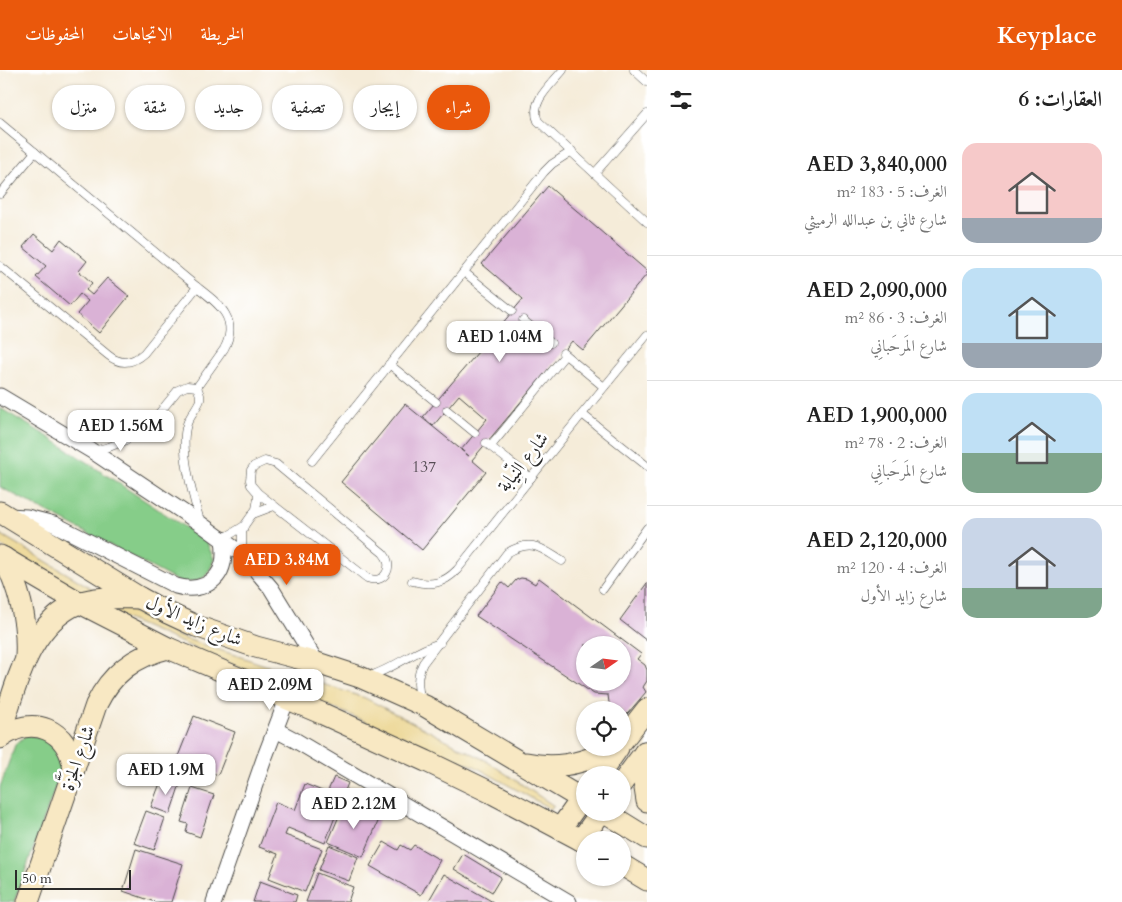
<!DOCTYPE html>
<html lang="ar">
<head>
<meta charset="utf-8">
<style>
	:root { --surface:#fff; --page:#f2f2f2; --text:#222; --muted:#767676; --line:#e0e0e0; --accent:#ea580c }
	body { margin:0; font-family:Cardo,Amiri,serif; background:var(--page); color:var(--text); direction:rtl; height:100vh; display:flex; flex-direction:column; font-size:19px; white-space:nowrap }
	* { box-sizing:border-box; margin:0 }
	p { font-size:16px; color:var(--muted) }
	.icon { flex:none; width:28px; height:28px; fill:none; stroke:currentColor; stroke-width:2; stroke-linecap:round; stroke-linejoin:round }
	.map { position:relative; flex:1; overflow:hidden; direction:ltr }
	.sheet { display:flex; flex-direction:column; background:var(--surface); width:475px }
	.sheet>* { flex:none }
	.top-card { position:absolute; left:15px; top:15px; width:475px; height:45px; direction:rtl; display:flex; gap:10px }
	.needle { width:32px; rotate:76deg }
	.tools { position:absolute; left:576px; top:566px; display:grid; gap:10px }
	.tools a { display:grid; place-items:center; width:55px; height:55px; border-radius:50%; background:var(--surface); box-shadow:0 1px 4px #0004; font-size:25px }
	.scale { position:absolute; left:15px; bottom:12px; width:116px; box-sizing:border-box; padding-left:5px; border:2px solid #2b2b2b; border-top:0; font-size:14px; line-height:18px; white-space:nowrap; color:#2b2b2b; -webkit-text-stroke:4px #fff; paint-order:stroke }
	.price { position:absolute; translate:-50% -42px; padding:0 11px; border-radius:10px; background:#fff; color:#222; font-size:16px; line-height:32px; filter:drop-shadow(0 1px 2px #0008) }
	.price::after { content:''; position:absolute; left:50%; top:30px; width:15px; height:11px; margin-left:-8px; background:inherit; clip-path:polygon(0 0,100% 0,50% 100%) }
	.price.selected { background:var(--accent); color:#fff }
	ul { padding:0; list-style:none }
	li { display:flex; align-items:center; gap:15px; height:125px; padding:0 20px }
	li+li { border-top:1px solid var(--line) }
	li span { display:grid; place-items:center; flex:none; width:140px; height:100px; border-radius:15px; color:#555 }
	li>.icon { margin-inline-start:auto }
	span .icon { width:60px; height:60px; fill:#fffc; stroke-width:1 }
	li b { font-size:21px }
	h2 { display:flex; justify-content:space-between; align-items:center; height:60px; padding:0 20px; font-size:21px }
	.tag { padding:0 18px; border-radius:22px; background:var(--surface); box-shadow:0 1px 4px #0004; font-size:18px; line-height:45px }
	.tag.selected { background:var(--accent); color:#fff }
	header { display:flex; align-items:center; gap:30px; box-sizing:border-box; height:70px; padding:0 25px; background:var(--accent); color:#fff }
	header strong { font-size:24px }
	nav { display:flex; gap:28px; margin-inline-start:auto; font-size:18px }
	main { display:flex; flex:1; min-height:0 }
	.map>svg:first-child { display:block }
	.green { fill:#86cd89; stroke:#587c5a }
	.sand { fill:#eeda9e; stroke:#8c8264 }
	.building { fill:#dab2d6; fill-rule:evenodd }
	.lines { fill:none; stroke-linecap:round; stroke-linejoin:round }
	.lane-casing { stroke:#494845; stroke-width:9 }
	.street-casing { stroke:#494845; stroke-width:17 }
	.secondary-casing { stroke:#494845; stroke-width:23 }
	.lane { stroke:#fff; stroke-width:8 }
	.street { stroke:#fff; stroke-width:15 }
	.secondary { stroke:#f8e8c3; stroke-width:21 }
	.labels { text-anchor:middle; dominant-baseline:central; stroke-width:5; stroke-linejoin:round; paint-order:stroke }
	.number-label { font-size:16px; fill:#574d56 }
	.street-label { font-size:19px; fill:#2b2b2b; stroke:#fff }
</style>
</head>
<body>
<header>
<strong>Keyplace</strong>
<nav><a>الخريطة</a><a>الاتجاهات</a><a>المحفوظات</a></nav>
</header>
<main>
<section class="sheet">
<h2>العقارات: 6<svg class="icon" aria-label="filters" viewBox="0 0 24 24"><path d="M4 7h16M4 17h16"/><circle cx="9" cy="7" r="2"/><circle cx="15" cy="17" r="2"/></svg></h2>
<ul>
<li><span style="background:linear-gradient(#f6c9c9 75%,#9aa5b1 0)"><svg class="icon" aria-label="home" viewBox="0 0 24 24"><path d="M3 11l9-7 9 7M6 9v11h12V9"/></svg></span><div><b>AED 3,840,000</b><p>الغرف: 5 · 183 m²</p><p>شارع ثاني بن عبدالله الرميثي</p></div></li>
<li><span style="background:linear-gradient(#bfe0f5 75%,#9aa5b1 0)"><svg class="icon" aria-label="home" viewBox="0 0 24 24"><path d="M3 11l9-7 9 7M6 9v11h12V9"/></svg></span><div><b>AED 2,090,000</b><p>الغرف: 3 · 86 m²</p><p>شارع المَرحَبانِي</p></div></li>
<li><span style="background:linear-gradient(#bfe0f5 60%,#7fa58c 0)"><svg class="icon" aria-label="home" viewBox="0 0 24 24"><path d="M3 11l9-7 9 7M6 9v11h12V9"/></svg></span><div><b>AED 1,900,000</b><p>الغرف: 2 · 78 m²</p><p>شارع المَرحَبانِي</p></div></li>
<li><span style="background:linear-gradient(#c9d6e8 70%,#7fa58c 0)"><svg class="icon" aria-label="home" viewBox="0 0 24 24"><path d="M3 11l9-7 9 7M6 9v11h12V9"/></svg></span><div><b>AED 2,120,000</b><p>الغرف: 4 · 120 m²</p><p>شارع زايد الأول</p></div></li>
</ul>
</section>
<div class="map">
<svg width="647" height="832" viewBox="0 0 647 832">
	<rect width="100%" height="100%" fill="#fff"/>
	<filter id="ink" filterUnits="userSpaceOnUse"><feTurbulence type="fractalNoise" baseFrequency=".02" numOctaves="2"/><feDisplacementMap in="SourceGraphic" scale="10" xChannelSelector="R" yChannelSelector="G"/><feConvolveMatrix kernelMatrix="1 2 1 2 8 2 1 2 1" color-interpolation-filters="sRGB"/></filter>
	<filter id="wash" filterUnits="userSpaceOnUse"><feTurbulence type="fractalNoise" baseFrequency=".0096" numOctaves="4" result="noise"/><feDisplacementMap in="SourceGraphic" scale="20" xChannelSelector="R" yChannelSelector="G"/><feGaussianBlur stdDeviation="1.12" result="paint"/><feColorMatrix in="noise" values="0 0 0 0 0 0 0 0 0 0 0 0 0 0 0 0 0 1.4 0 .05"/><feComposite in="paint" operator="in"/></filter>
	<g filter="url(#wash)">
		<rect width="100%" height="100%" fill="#f5ecd9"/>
		<!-- green -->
		<g class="green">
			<path d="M0 338 47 366 206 471 214 489C207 510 202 511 181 513L0 417Z"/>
			<path d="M26 665 54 669 63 696 14 832H0V717L15 675Z"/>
		</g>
		<!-- sand -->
		<path class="sand" d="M0 464 118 534 177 566 365 628 485 690 554 736 551 739 474 696 362 650 115 544 0 475Z"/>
		<g id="blocks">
			<!-- building -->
			<g class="building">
				<path d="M548 116 647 201V204L583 280 572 271 472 390 486 402 422 480 341 412 405 334 469 386 461 380 487 349 459 325 433 356 423 347 523 229 482 194Z"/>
				<path d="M34 164 53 180 61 169 87 191 79 201 92 213 86 220 92 225 107 208 129 226 99 263 77 244 88 231 80 224 70 236 36 207 46 196 23 177Z"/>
				<path d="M521 508 527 509 535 514 539 508 641 584 637 589 645 595 647 600V611L643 617 646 622 622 650V640H610L608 625 594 624 476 546 502 512 509 518 516 510ZM585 575H622V612H585Z"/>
				<path d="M647 513V571L620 550Z"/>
				<path d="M194 646 235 662 218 705 177 689Z"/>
				<path d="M334 707 348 713 325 773 288 758 285 765 322 779 305 822 269 808 278 784 259 777 276 732 295 740 305 714 327 723Z"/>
				<path d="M162 708 180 714 170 744 151 737Z"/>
				<path d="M192 718 214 725 200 767 186 762 188 754 181 752Z"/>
				<path d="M345 732 380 747 363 787 328 772Z"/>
				<path d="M146 741 165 748 154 780 134 773Z"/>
				<path d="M384 772 398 780 401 775 410 780 414 775 440 790 421 825 370 796Z"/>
				<path d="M329 775 358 787 349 811 319 800Z"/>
				<path d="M136 779 183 794 171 832H155L123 821Z"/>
				<path d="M463 784 501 807 492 822 454 799Z"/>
				<path d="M317 803 353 817 348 832H306Z"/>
				<path d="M444 804 493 832H428Z"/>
				<path d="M260 811 297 825 295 832H253Z"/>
			</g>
		</g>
	</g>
	<g filter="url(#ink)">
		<use href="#blocks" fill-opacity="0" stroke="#494845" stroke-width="1"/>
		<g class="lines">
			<!-- lane casing -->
			<g class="lane-casing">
				<g id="lane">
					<path d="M563 0C552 14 529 32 538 51L647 152"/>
					<path d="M634 0 647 12"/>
					<path d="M0 53 197 217 144 283C132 294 120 295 108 285L0 196"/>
					<path d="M595 103 647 44"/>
					<path d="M0 124 35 82"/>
					<path d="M464 202 512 241"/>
					<path d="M523 250 551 273"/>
					<path d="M563 283 604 317"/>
					<path d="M389 294 436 332"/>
					<path d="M197 317 200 325V330C197 338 190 345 187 354 179 379 193 426 200 451"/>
					<path d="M197 317 224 279C240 249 219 234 197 217"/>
					<path d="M447 340 475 363"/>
					<path d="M582 344 647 396"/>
					<path d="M486 373 531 408"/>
					<path d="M491 376 565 285"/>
					<path d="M93 381 109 377 124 371 139 362 151 353 178 320 187 316 197 317"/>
					<path d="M312 391 544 102 552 94 572 81"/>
					<path d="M253 444 274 436"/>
					<path d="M223 469 244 456"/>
					<path d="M242 483V463L244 456 256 439 258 428V423L251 415 250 410 251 400 254 396 265 391 276 394 383 483C395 496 385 515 367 508L258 423"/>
					<path d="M412 511C431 516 443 514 457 500L582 344 647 265"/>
					<path d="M603 519 647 458"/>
					<path d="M370 606C395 598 415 580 440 573"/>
					<path d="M422 630C416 617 417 605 423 593L507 483C532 468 541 478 562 491"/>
				</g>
			</g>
			<!-- street casing -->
			<g class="street-casing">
				<g id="street">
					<path d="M0 326 92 381 201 454 242 484 271 518 317 593"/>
					<path d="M8 446 27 447 54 454 176 516C196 522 218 515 223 493 225 485 224 477 223 469"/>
					<path d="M276 660 293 669 569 832"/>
					<path d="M214 832 264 689 287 629"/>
				</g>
			</g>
			<!-- secondary casing -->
			<g class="secondary-casing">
				<g id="secondary">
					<path d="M0 442 140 528 168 543 196 556 256 577 317 593 360 607 425 636 585 731"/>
					<path d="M0 486 80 533 168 578 321 643 426 691 494 724 585 772"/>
					<path d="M4 488C20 520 28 551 26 587"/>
					<path d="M0 663C16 617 28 554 79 533 97 526 121 528 140 528"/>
					<path d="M0 668C33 644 68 659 74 699"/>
					<path d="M622 671 647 639"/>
					<path d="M645 682 644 712 647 731"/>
					<path d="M526 693C557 700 586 693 612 678"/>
					<path d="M599 705 618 678"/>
					<path d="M622 713 645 682"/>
					<path d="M605 742 647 768"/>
					<path d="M560 759 585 724"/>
					<path d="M581 770 601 742"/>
					<path d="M622 795 647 810"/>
					<path d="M28 832 96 635C111 604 134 586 168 578"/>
				</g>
			</g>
			<!-- lane -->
			<use href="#lane" class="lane"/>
			<!-- street -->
			<use href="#street" class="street"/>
			<!-- secondary -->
			<use href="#secondary" class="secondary"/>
		</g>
	</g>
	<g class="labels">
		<!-- number labels -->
		<g class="number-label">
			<text x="424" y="397">137</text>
		</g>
		<!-- street labels -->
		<g class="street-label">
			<text transform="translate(523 392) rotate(-52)">شارع النِّيابة</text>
			<text transform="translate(194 551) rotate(23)">شارع زايد الأول</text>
			<text transform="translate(78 688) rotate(-71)">شارع الجَزَّة</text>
		</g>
	</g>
</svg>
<div class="tools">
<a><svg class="needle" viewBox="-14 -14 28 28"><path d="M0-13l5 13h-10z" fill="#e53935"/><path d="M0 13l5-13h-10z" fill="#767676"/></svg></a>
<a><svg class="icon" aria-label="locate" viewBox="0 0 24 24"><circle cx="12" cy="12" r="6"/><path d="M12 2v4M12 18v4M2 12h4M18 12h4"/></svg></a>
<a>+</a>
<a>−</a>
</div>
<div class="scale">50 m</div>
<b class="price" style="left:500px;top:293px">AED 1.04M</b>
<b class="price" style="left:121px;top:382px">AED 1.56M</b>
<b class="price selected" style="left:287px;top:516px">AED 3.84M</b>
<b class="price" style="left:270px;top:641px">AED 2.09M</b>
<b class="price" style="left:166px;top:726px">AED 1.9M</b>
<b class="price" style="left:354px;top:760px">AED 2.12M</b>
<div class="top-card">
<a class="tag selected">شراء</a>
<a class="tag">إيجار</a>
<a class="tag">تصفية</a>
<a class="tag">جديد</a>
<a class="tag">شقة</a>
<a class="tag">منزل</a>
</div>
</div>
</main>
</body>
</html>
